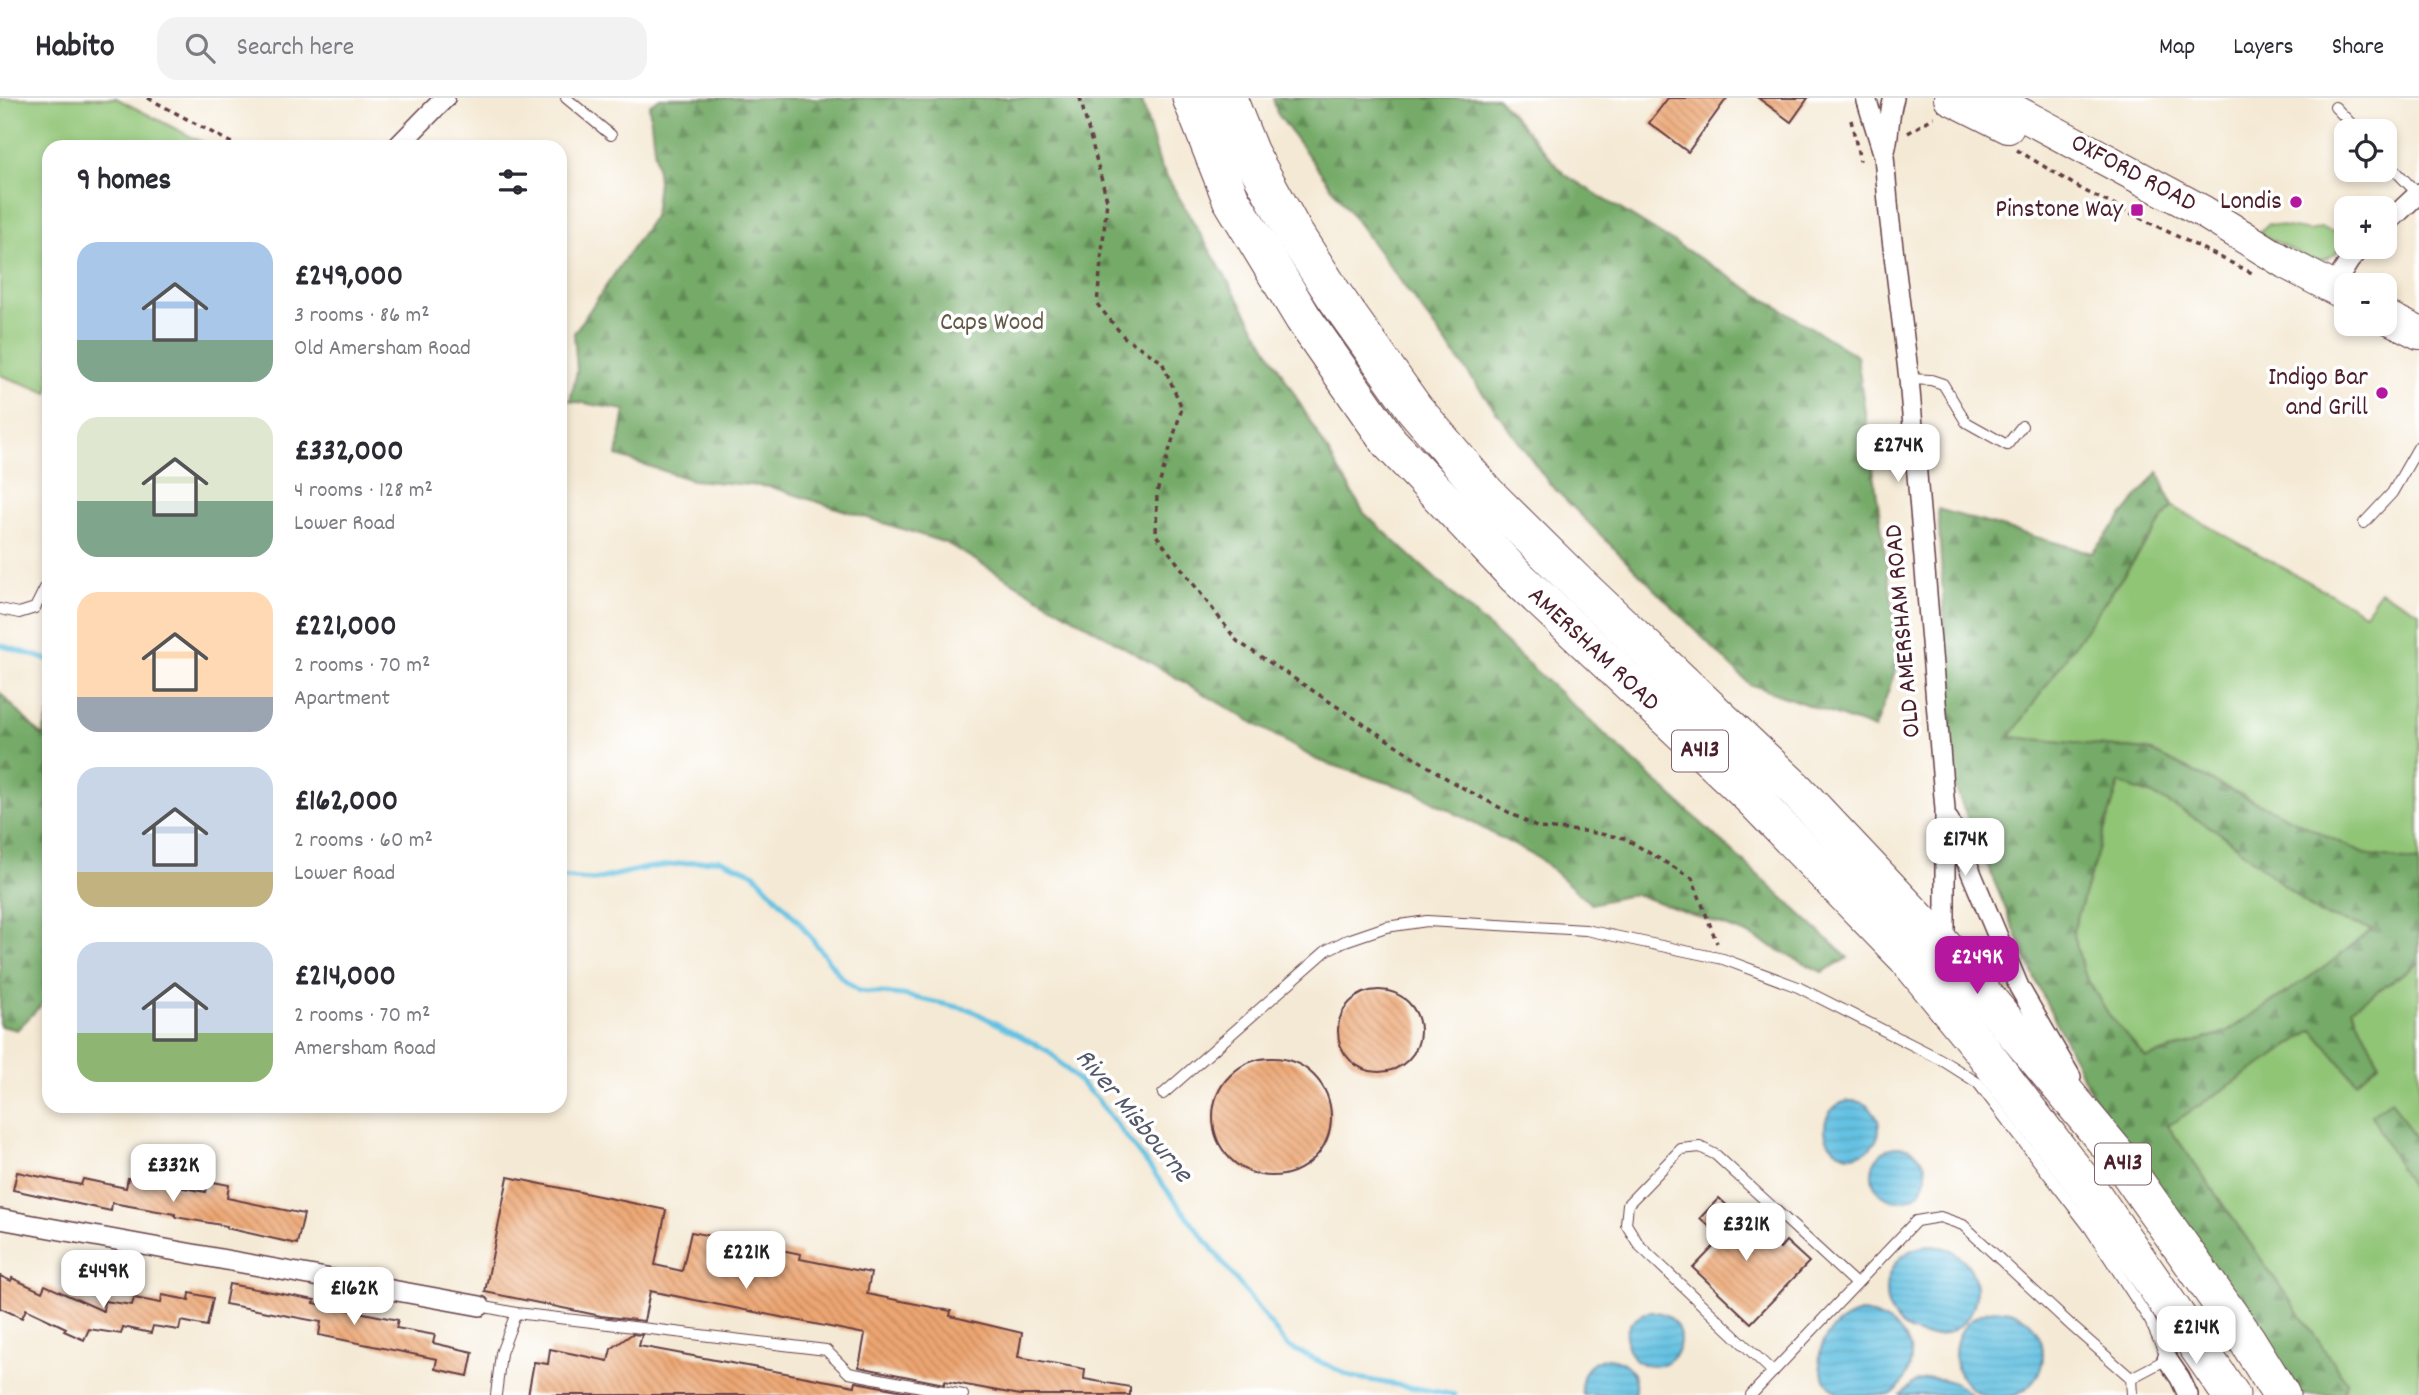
<!DOCTYPE html>
<html lang="en">
<head>
<meta charset="utf-8">
<style>
	:root { --surface:#fff; --page:#f2f2f3; --text:#2b2b33; --muted:#7c7c81; --line:#e1e1e2; --accent:#b5179e }
	body { margin:0; font-family:Dekko,sans-serif; background:var(--page); color:var(--text); height:100vh; display:flex; flex-direction:column; font-size:26px; white-space:nowrap }
	* { box-sizing:border-box; margin:0 }
	p { font-size:23px; color:var(--muted) }
	.icon { flex:none; width:38px; height:38px; fill:none; stroke:currentColor; stroke-width:2; stroke-linecap:round; stroke-linejoin:round }
	.map { position:relative; flex:1; overflow:hidden }
	.sheet { position:absolute; left:42px; top:42px; width:525px; height:973px; display:flex; flex-direction:column; background:var(--surface); border-radius:21px; box-shadow:0 4px 10px #0003 }
	.sheet>* { flex:none }
	.fabs { position:absolute; left:2334px; top:21px; display:grid; gap:14px }
	.fabs a { display:grid; place-items:center; width:63px; height:63px; border-radius:14px; background:var(--surface); box-shadow:0 4px 10px #0003; font-size:35px }
	.price { position:absolute; translate:-50% -60px; padding:0 16px; border-radius:14px; background:#fff; color:#222; font-size:23px; line-height:46px; filter:drop-shadow(0 2px 4px #0008) }
	.price::after { content:''; position:absolute; left:50%; top:42px; width:21px; height:16px; margin-left:-10px; background:inherit; clip-path:polygon(0 0,100% 0,50% 100%) }
	.price.selected { background:var(--accent); color:#fff }
	ul { padding:0; list-style:none }
	li { display:flex; align-items:center; gap:21px; height:175px; padding:0 35px }
	li span { display:grid; place-items:center; flex:none; width:196px; height:140px; border-radius:21px; color:#555 }
	li>.icon { margin-inline-start:auto }
	span .icon { width:84px; height:84px; fill:#fffc; stroke-width:1 }
	li b { font-size:30px }
	h2 { display:flex; justify-content:space-between; align-items:center; height:84px; padding:0 35px; font-size:30px }
	header { display:flex; align-items:center; gap:42px; box-sizing:border-box; height:98px; padding:0 35px; background:var(--surface); border-bottom:2px solid var(--line) }
	header strong { font-size:33px }
	nav { display:flex; gap:38px; margin-inline-start:auto; font-size:24px }
	.search { width:490px; height:63px; background:var(--page); display:flex; align-items:center; gap:18px; box-sizing:border-box; padding:0 24px; border-radius:21px; color:var(--muted); font-size:26px }
	.map>svg:first-child { display:block }
	.green { fill:#90c576; stroke:#6d7250; stroke-width:2 }
	.forest { fill:url(#forest-firs); stroke:#5f6449; stroke-width:2; fill-rule:evenodd }
	.water { fill:url(#water-rules); stroke:#577086; stroke-width:2 }
	.lines { fill:none; stroke-linecap:round; stroke-linejoin:round }
	.stream { stroke:#64c1e2; stroke-width:5 }
	.building { fill:url(#building-back-hatch) }
	.lane-casing { stroke:#643d44; stroke-width:12 }
	.street-casing { stroke:#643d44; stroke-width:22 }
	.primary-casing { stroke:#643d44; stroke-width:34 }
	.highway-casing { stroke:#643d44; stroke-width:39 }
	.path { stroke:#643d44; stroke-width:3.5; stroke-dasharray:5 5; stroke-linecap:butt }
	.lane { stroke:#fff; stroke-width:10 }
	.street { stroke:#fff; stroke-width:19 }
	.primary { stroke:#fff; stroke-width:32 }
	.highway { stroke:#fff; stroke-width:37 }
	.poi-dot { fill:#b5179e; stroke:#fff; stroke-width:2.5 }
	.labels { text-anchor:middle; dominant-baseline:central; stroke-width:7; stroke-linejoin:round; paint-order:stroke }
	.shield { fill:#fff; stroke:#80626b; stroke-width:2 }
	.shield-label { font-size:24px; font-weight:bold; fill:#4a1f2b }
	.street-label { font-size:26px; fill:#4a1f2b; stroke:#fff }
	.poi-label { font-size:26px; fill:#4a1f2b; stroke:#fff; text-anchor:end }
	.park-label { font-size:26px; fill:#625945; stroke:#fff }
	.water-label { font-size:28px; font-style:italic; fill:#53586b; stroke:#fff }
</style>
</head>
<body>
<header>
<strong>Habito</strong>
<div class="search"><svg class="icon" aria-label="search" viewBox="0 0 24 24"><circle cx="10" cy="10" r="6"/><path d="M15 15l6 6"/></svg>Search here</div>
<nav><a>Map</a><a>Layers</a><a>Share</a></nav>
</header>
<div class="map">
<svg width="2419" height="1297" viewBox="0 0 2419 1297">
	<defs>
		<pattern id="forest-firs" width="22" height="20" patternUnits="userSpaceOnUse" patternTransform="scale(1.75)"><rect width="22" height="20" fill="#74aa67"/><path d="M5 1l3.5 6h-7zM16 11l3.5 6h-7z" fill="#618a55"/></pattern>
		<pattern id="water-rules" width="6" height="5" patternUnits="userSpaceOnUse" patternTransform="scale(1.75)"><rect width="6" height="5" fill="#64c1e2"/><path d="M0 2.5h6" fill="none" stroke="#58a5c2"/></pattern>
		<pattern id="building-back-hatch" width="6" height="6" patternUnits="userSpaceOnUse" patternTransform="scale(1.75)"><rect width="6" height="6" fill="#eda672"/><path d="M-1 5l2 2M0 0l6 6M5-1l2 2" fill="none" stroke="#c2875e"/></pattern>
	</defs>
	<rect width="100%" height="100%" fill="#fff"/>
	<filter id="ink" filterUnits="userSpaceOnUse"><feTurbulence type="fractalNoise" baseFrequency=".0143" numOctaves="2"/><feDisplacementMap in="SourceGraphic" scale="14" xChannelSelector="R" yChannelSelector="G"/><feConvolveMatrix kernelMatrix="1 2 1 2 8 2 1 2 1" color-interpolation-filters="sRGB"/></filter>
	<filter id="wash" filterUnits="userSpaceOnUse"><feTurbulence type="fractalNoise" baseFrequency=".00686" numOctaves="4" result="noise"/><feDisplacementMap in="SourceGraphic" scale="28" xChannelSelector="R" yChannelSelector="G"/><feGaussianBlur stdDeviation="1.57" result="paint"/><feColorMatrix in="noise" values="0 0 0 0 0 0 0 0 0 0 0 0 0 0 0 0 0 1.4 0 .05"/><feComposite in="paint" operator="in"/></filter>
	<g filter="url(#wash)">
		<rect width="100%" height="100%" fill="#f4e9d4"/>
		<!-- green -->
		<g class="green">
			<path d="M0 0H116L211 49H49V295L0 277Z"/>
			<path d="M2268 126 2310 133 2321 130 2347 138C2344 152 2328 164 2313 163L2259 135Z"/>
			<path d="M2172 408 2365 515 2380 493 2419 514V764L2364 756 2148 652 2010 639Z"/>
			<path d="M2119 685 2158 699 2219 734 2319 816 2373 831 2325 869 2226 934 2146 960 2109 917 2083 874 2073 833Z"/>
			<path d="M2419 865V1047L2391 1002 2372 1018 2419 1104V1297H2343L2347 1284 2168 1028 2313 932 2356 983 2379 965 2352 910Z"/>
		</g>
		<!-- forest -->
		<g class="forest">
			<path d="M660 0H1141L1160 67 1364 415 1848 860 1822 874 1747 836 1635 796 1591 806 1540 761 1416 694 1317 662 946 445 771 389 692 382 617 358 625 312 570 303 577 273 574 235 654 118 658 83 649 7Z"/>
			<path d="M1273 0H1498L1564 76 1857 258 1900 559 1875 631 1749 586 1549 385 1277 15Z"/>
			<path d="M2159 373 2172 408 2010 639 2148 652 2364 756 2419 764V865L2352 910 2379 965 2356 984 2313 932 2168 1028 2347 1284 2343 1297H2293L2100 1013 2037 886 1954 687 1938 411 2092 455ZM2119 685 2158 699 2219 734 2319 816 2372 831 2325 869 2226 934 2146 960 2109 917 2083 874 2073 833Z"/>
			<path d="M0 595 42 638 49 616V899L17 932 0 928Z"/>
			<path d="M2391 1002 2419 1047V1104L2371 1017Z"/>
		</g>
		<!-- water -->
		<g class="water">
			<circle cx="1852" cy="1030" r="27"/>
			<circle cx="1899" cy="1076" r="27"/>
			<circle cx="1931" cy="1193" r="45"/>
			<circle cx="1999" cy="1256" r="44"/>
			<circle cx="1653" cy="1241" r="27"/>
			<path d="M1860 1215C1895 1218 1925 1247 1904 1282 1900 1288 1896 1295 1889 1297 1875 1297 1855 1297 1840 1297 1803 1270 1820 1227 1860 1215Z"/>
			<path d="M1607 1260C1628 1262 1639 1276 1634 1297H1583C1578 1278 1588 1264 1607 1260Z"/>
			<path d="M1930 1280C1948 1281 1958 1285 1971 1297H1900L1915 1284Z"/>
		</g>
		<g class="lines">
			<!-- stream -->
			<g class="stream">
				<path d="M0 547 49 562"/>
				<path d="M560 780 595 782 646 770 719 761 754 775 799 824 841 879 859 893 903 897 971 912 1048 953 1097 1001 1287 1248 1352 1279 1455 1297"/>
			</g>
		</g>
		<g id="blocks">
			<!-- building -->
			<g class="building">
				<path d="M1668 0H1727L1688 54 1649 25Z"/>
				<path d="M1758 0H1808L1791 24Z"/>
				<circle cx="1379" cy="933" r="41"/>
				<circle cx="1272" cy="1019" r="59"/>
				<path d="M17 1074 81 1087 83 1081 126 1090 128 1080 206 1094 208 1083 229 1087 227 1100 304 1116 297 1146 226 1130 227 1128 175 1119V1116L112 1105 111 1113 13 1092Z"/>
				<path d="M508 1079 666 1112 655 1167 682 1173 691 1134 801 1156 800 1161 871 1175 867 1196 951 1213 950 1218 1022 1235 1018 1259 1085 1271 1084 1281 1130 1289V1297H1020L944 1283V1286L859 1269 865 1236 650 1193 644 1223 601 1218 485 1194Z"/>
				<path d="M1719 1100 1747 1126 1751 1123 1780 1150 1786 1143 1809 1164 1751 1225 1693 1170 1722 1140 1700 1120Z"/>
				<path d="M0 1178 11 1183 12 1180 42 1194 45 1187 103 1213 104 1203 132 1207 134 1200 161 1205 162 1197 189 1202 190 1195 213 1200 207 1228 181 1223 179 1232 153 1228 151 1235 123 1229 121 1236 89 1231 84 1242 64 1233 66 1230 26 1211 22 1220 0 1210Z"/>
				<path d="M229 1186 315 1202 314 1205 398 1222 396 1230 435 1237 433 1245 473 1254 468 1278 435 1271 437 1261 319 1237 321 1224 225 1206Z"/>
				<path d="M632 1236 642 1237 639 1248 855 1288 856 1284 924 1297H528L534 1264 548 1266 550 1251 608 1263 611 1251Z"/>
			</g>
		</g>
	</g>
	<g filter="url(#ink)">
		<use href="#blocks" fill-opacity="0" stroke="#643d44" stroke-width="2"/>
		<g class="lines">
			<!-- lane casing -->
			<g class="lane-casing">
				<g id="lane">
					<path d="M566 0 611 37"/>
					<path d="M2335 9 2358 33"/>
					<path d="M2385 62 2418 96"/>
					<path d="M1909 281 1931 282 1943 286 1966 324 2007 347 2022 328"/>
					<path d="M2364 425 2392 395 2419 348"/>
					<path d="M0 511 19 515 35 510 46 488"/>
					<path d="M1163 996 1327 852 1345 843 1386 829 1427 823 1586 832 1723 861 1798 889 1940 961 1978 985 2090 1131 2150 1223 2167 1261 2131 1280 2132 1297"/>
					<path d="M480 1208 516 1215 826 1252 849 1275 963 1297"/>
					<path d="M1773 1274 1639 1147 1626 1126 1628 1106 1681 1051 1700 1049 1716 1057 1856 1186"/>
					<path d="M496 1297 501 1255 516 1215"/>
					<path d="M1751 1297 1916 1123 1940 1119 1963 1127 2074 1230 2131 1280"/>
				</g>
			</g>
			<!-- street casing -->
			<g class="street-casing">
				<g id="street">
					<path d="M1866 0 1884 58 1889 116 1909 281 1945 711V847"/>
					<path d="M397 49 445 0"/>
					<path d="M1885 53C1890 36 1888 17 1894 0"/>
					<path d="M2385 127 2419 95"/>
					<path d="M2333 189 2350 162 2362 149"/>
					<path d="M1949 722 2019 889 2071 979"/>
					<path d="M0 1121 480 1208"/>
					<path d="M2167 1261 2180 1280 2188 1297"/>
				</g>
			</g>
			<!-- primary casing -->
			<g class="primary-casing">
				<g id="primary">
					<path d="M1950 0 2008 29"/>
					<path d="M1991 0 2202 113 2286 165 2347 197"/>
					<path d="M2385 218 2419 235"/>
				</g>
			</g>
			<!-- highway casing -->
			<g class="highway-casing">
				<g id="highway">
					<path d="M1191 0 1231 101 1303 220 1390 345 1516 478 1752 700 1907 860 1982 952 2093 1097 2231 1297"/>
					<path d="M1228 0 1250 55 1294 135 1334 197 1414 310 1487 396 1573 481 1796 692 1945 850 2113 1052 2247 1242 2281 1297"/>
				</g>
			</g>
			<!-- path -->
			<g class="path">
				<path d="M148 0 239 49"/>
				<path d="M1080 0 1107 102 1097 206 1124 239 1162 264 1182 310 1157 394 1156 437 1237 543 1452 684 1538 730 1583 733 1624 740 1692 780 1717 845"/>
				<path d="M1851 22 1860 63"/>
				<path d="M1908 35 1934 19"/>
				<path d="M2017 52 2083 92 2252 175"/>
				<path d="M2350 226 2367 235"/>
			</g>
			<!-- lane -->
			<use href="#lane" class="lane"/>
			<!-- street -->
			<use href="#street" class="street"/>
			<!-- primary -->
			<use href="#primary" class="primary"/>
			<!-- highway -->
			<use href="#highway" class="highway"/>
		</g>
	</g>
	<!-- markers -->
	<g class="poi-dot">
		<circle cx="2296" cy="104" r="7"/>
		<rect x="2130" y="105" width="14" height="14" rx="3.5"/>
		<circle cx="2382" cy="295" r="7"/>
	</g>
	<g class="labels">
		<!-- shield labels -->
		<g class="shield">
			<rect x="1672" y="632.5" width="56" height="41" rx="5"/>
			<rect x="2095" y="1045.5" width="56" height="41" rx="5"/>
		</g>
		<g class="shield-label">
			<text x="1700" y="653">A413</text>
			<text x="2123" y="1066">A413</text>
		</g>
		<!-- street labels -->
		<g class="street-label">
			<text transform="translate(2133 76) rotate(28)">OXFORD ROAD</text>
			<text transform="translate(1904 533) rotate(-95)">OLD AMERSHAM ROAD</text>
			<text transform="translate(1593 552) rotate(43)">AMERSHAM ROAD</text>
		</g>
		<!-- poi labels -->
		<g class="poi-label">
			<text x="2282" y="104">Londis</text>
			<text x="2123" y="112">Pinstone Way</text>
			<text x="2368" y="280">Indigo Bar<tspan x="2368" dy="30">and Grill</tspan></text>
		</g>
		<!-- park labels -->
		<g class="park-label">
			<text x="992" y="225">Caps Wood</text>
		</g>
		<!-- water labels -->
		<g class="water-label">
			<text transform="translate(1132 1019) rotate(50)">River Misbourne</text>
		</g>
	</g>
</svg>
<div class="fabs">
<a><svg class="icon" aria-label="locate" viewBox="0 0 24 24"><circle cx="12" cy="12" r="6"/><path d="M12 2v4M12 18v4M2 12h4M18 12h4"/></svg></a>
<a>+</a>
<a>−</a>
</div>
<b class="price" style="left:1898px;top:386px">£274K</b>
<b class="price" style="left:1965px;top:780px">£174K</b>
<b class="price selected" style="left:1977px;top:898px">£249K</b>
<b class="price" style="left:173px;top:1106px">£332K</b>
<b class="price" style="left:1746px;top:1165px">£321K</b>
<b class="price" style="left:746px;top:1193px">£221K</b>
<b class="price" style="left:103px;top:1212px">£449K</b>
<b class="price" style="left:354px;top:1229px">£162K</b>
<b class="price" style="left:2196px;top:1268px">£214K</b>
<section class="sheet">
<h2>9 homes<svg class="icon" aria-label="filters" viewBox="0 0 24 24"><path d="M4 7h16M4 17h16"/><circle cx="9" cy="7" r="2"/><circle cx="15" cy="17" r="2"/></svg></h2>
<ul>
<li><span style="background:linear-gradient(#a9c7e8 70%,#7fa58c 0)"><svg class="icon" aria-label="home" viewBox="0 0 24 24"><path d="M3 11l9-7 9 7M6 9v11h12V9"/></svg></span><div><b>£249,000</b><p>3 rooms · 86 m²</p><p>Old Amersham Road</p></div></li>
<li><span style="background:linear-gradient(#dfe7d0 60%,#7fa58c 0)"><svg class="icon" aria-label="home" viewBox="0 0 24 24"><path d="M3 11l9-7 9 7M6 9v11h12V9"/></svg></span><div><b>£332,000</b><p>4 rooms · 128 m²</p><p>Lower Road</p></div></li>
<li><span style="background:linear-gradient(#ffd9b3 75%,#9aa5b1 0)"><svg class="icon" aria-label="home" viewBox="0 0 24 24"><path d="M3 11l9-7 9 7M6 9v11h12V9"/></svg></span><div><b>£221,000</b><p>2 rooms · 70 m²</p><p>Apartment</p></div></li>
<li><span style="background:linear-gradient(#c9d6e8 75%,#c2b280 0)"><svg class="icon" aria-label="home" viewBox="0 0 24 24"><path d="M3 11l9-7 9 7M6 9v11h12V9"/></svg></span><div><b>£162,000</b><p>2 rooms · 60 m²</p><p>Lower Road</p></div></li>
<li><span style="background:linear-gradient(#c9d6e8 65%,#8fb573 0)"><svg class="icon" aria-label="home" viewBox="0 0 24 24"><path d="M3 11l9-7 9 7M6 9v11h12V9"/></svg></span><div><b>£214,000</b><p>2 rooms · 70 m²</p><p>Amersham Road</p></div></li>
</ul>
</section>
</div>
</body>
</html>
